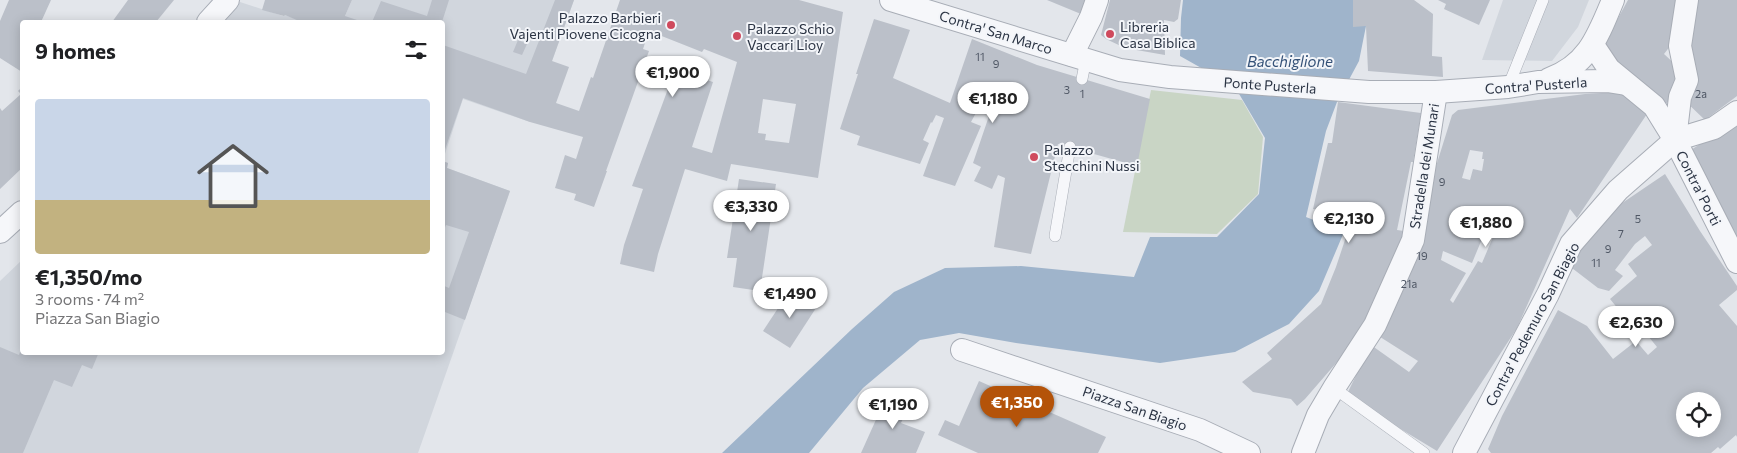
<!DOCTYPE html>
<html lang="en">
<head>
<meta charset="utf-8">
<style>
	:root { --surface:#fff; --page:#f2f2f2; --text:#202124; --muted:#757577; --line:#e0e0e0; --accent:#b45309 }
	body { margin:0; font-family:Commissioner,sans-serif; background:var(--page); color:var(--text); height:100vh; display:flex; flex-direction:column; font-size:19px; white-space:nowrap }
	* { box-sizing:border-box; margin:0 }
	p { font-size:16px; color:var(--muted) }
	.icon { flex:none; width:28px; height:28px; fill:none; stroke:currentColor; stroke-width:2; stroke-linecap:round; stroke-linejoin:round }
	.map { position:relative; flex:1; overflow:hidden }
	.panel { position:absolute; left:20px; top:20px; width:425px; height:335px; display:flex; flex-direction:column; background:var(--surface); border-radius:5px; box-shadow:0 2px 12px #0003 }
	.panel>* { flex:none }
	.controls { position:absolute; left:1676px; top:392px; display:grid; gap:10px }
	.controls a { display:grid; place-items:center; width:45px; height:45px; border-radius:50%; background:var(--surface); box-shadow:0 2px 12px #0003; font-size:25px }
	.price { position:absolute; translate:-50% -42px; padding:0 11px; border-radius:18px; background:#fff; color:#222; font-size:16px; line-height:32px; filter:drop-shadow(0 1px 2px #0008) }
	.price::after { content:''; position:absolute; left:50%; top:30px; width:15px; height:11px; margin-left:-8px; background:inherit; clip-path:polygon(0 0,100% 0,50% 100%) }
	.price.selected { background:var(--accent); color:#fff }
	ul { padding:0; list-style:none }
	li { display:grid; align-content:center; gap:10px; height:265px; padding:0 15px }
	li+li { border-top:1px solid var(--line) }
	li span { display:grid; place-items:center; height:155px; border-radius:5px; color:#555 }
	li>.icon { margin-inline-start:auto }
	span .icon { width:90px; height:90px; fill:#fffc; stroke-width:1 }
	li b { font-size:21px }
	h2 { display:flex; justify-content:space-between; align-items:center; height:60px; padding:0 15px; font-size:21px }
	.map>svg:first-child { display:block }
	.built { fill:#d1d6dd }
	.green { fill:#c9d5c5 }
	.water { fill:#9fb4cb }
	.building { fill:#bbc0c9; fill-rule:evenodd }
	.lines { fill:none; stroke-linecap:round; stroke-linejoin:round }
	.lane-casing { stroke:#a8adb6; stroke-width:12 }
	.street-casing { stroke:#a8adb6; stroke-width:24 }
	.lane { stroke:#f6f7fa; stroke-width:11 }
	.street { stroke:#f6f7fa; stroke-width:22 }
	.poi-dot { fill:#cf4a5d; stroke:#f3f5f9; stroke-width:2 }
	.labels { text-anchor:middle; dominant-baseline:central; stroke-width:4; stroke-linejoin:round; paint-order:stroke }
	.number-label { font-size:11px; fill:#4f5765 }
	.poi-label { font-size:14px; fill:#2b3444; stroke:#f3f5f9; text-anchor:start }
	.street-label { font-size:14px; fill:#2b3444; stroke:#f3f5f9 }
	.water-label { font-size:15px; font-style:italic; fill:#355278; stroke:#f3f5f9 }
</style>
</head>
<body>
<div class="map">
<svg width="1737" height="453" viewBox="0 0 1737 453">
	<rect width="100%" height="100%" fill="#e3e6eb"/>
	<!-- built -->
	<g class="built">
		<path d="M352 0H574L530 122 463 99 443 160 442 22H325V21L345 16Z"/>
		<path d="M1503 0H1589L1578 27 1552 61 1482 60Z"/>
		<path d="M240 2 283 16 285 15 304 22H220Z"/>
		<path d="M443 161 448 163 447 168 510 191 418 453H0V281L22 260V352H442Z"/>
	</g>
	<!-- green -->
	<path class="green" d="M1151 90 1242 100 1263 137 1258 194 1217 234 1123 232Z"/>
	<!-- water -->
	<path class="water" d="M1183 0H1366V26L1359 61 1337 102 1326 131 1306 217 1344 232 1319 291 1289 324 1235 352 1160 363 1016 343 959 333 920 340 863 388 809 453H722L852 329 894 292 945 268 1021 266 1134 277 1150 237H1217L1259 194 1265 138 1235 87 1180 56 1181 18Z"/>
	<!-- building -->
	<g class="building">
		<path d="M9 0H51L41 22H22V72L0 58V21Z"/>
		<path d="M128 0H174L156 22H112Z"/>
		<path d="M265 0H352L345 16 363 22H299V21L285 15 284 16 262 10Z"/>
		<path d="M432 0H449L442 22H372L381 1 427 16Z"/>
		<path d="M555 0H574L552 61 569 67 556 103 579 111 591 77 593 78 620 0H799L843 12 818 178 731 164 727 181 685 169 658 254 654 272 620 264 624 245 643 189 632 186 675 70 713 82 692 147 712 153 737 62 704 49 702 52 649 31 643 49 649 51 606 171H607L594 207 574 200 576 194 555 188 565 155 576 159 583 137 530 122 463 98 442 158 443 45 526 74ZM763 99 796 104 789 143 765 140 766 134 758 133Z"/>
		<path d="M1047 0H1087L1081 14Z"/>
		<path d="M1110 0H1181L1178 19 1174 22 1164 20 1165 55 1125 48 1106 39 1101 35Z"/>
		<path d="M1353 0H1414L1433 14 1432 56 1442 57 1443 77 1368 71 1366 26 1353 27Z"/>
		<path d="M1438 0H1490L1479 25 1444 9 1446 4Z"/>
		<path d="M1628 0H1685L1678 36 1664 54 1679 68V88L1666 104 1601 49Z"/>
		<path d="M1692 0H1737V96L1705 120 1683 99 1688 74Z"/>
		<path d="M874 19 910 30 893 78 950 103 972 39 1037 65 1150 99 1137 166 1058 144 1031 254 994 247 1005 178 998 175 992 189 974 181 981 167 973 163 990 113 978 109 971 122 981 126 955 186 923 176 944 118 936 115 932 123 931 122 923 140 929 143 920 164 857 145 860 136 840 129 858 74H856Z"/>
		<path d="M518 40 527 44 522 55 513 52Z"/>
		<path d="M22 87V168L0 189V108L2 111 21 94 18 91Z"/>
		<path d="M1619 92 1647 114 1577 218 1570 209 1517 328 1437 451 1346 396 1371 345 1409 372 1418 361 1377 335 1428 192 1452 115 1458 110 1585 94ZM1470 150 1483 152 1482 159H1484L1482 171 1473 169 1470 180 1462 178ZM1487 227 1496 230 1482 263 1478 261 1453 303 1450 300 1466 273 1441 260 1443 251 1472 263Z"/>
		<path d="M1338 102 1421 113 1413 162H1411L1397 230 1404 231 1375 311 1363 332 1305 399 1297 406 1291 399 1253 392 1242 382 1272 359 1267 353 1321 304 1336 267 1350 225H1343L1345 214 1313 209 1328 143H1332Z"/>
		<path d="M1737 122V247L1688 152 1715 134Z"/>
		<path d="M442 161 448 163 447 168 510 191 465 320 445 312 444 315 442 314V285L449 288 469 232 446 225 442 234Z"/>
		<path d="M1665 174 1700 231 1737 286V290L1719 305 1737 326V437L1736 435 1720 449 1718 447 1711 453H1491L1488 449 1502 416 1558 310 1587 326 1613 359 1636 341 1648 355 1657 347 1624 306 1619 310 1610 299 1637 276 1628 264 1652 245 1645 236 1635 244 1615 270 1623 276 1609 291 1598 288 1568 265 1606 214ZM1685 401H1712V429H1685Z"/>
		<path d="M739 179 776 184 760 291 733 287 737 258H727Z"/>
		<path d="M790 290 816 308 790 348 763 331Z"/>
		<path d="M22 346V352H99L92 369 82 365 72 387 54 380 23 453H0V347L19 355Z"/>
		<path d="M979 381 1106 437 1098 453H978L938 435 945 420 959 426Z"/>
		<path d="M888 393 910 403 901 423 925 432 916 453H861Z"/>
	</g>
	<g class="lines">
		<!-- lane casing -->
		<g class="lane-casing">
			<g id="lane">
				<path d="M1082 79 1086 59"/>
				<path d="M1508 87 1543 0"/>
				<path d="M1055 236 1070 147"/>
				<path d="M1334 388 1424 453"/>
			</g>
		</g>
		<!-- street casing -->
		<g class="street-casing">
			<g id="street">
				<path d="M891 0 1120 70 1170 77 1369 92H1436L1508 87 1538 82 1607 81 1626 84"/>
				<path d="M208 22 228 0"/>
				<path d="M1593 45 1609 69 1654 106 1675 140 1737 262"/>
				<path d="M1072 55 1091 17 1097 0"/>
				<path d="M1549 79C1588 65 1598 36 1613 0"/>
				<path d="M1675 140 1680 97 1687 80 1680 46 1687 0"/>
				<path d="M0 232 22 212"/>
				<path d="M962 350 1200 430 1249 453"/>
				<path d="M1303 453 1318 415 1334 388 1375 325 1413 240 1436 92"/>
				<path d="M1464 453 1548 294 1571 244 1618 190 1675 140 1714 128 1737 112"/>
			</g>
		</g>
		<!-- lane -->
		<use href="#lane" class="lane"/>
		<!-- street -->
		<use href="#street" class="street"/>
	</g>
	<!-- markers -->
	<g class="poi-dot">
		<circle cx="671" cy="25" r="5"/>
		<circle cx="1110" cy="34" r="5"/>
		<circle cx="737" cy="36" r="5"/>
		<circle cx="1034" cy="157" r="5"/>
	</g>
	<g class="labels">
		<!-- number labels -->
		<g class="number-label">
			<text x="980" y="56">11</text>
			<text x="996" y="63">9</text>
			<text x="1067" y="89">3</text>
			<text x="1082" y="93">1</text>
			<text x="1701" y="93">2a</text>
			<text x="1442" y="181">9</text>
			<text x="1638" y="218">5</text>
			<text x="1621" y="233">7</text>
			<text x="1608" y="248">9</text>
			<text x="1422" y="255">19</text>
			<text x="1596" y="262">11</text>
			<text x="1409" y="283">21a</text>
		</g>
		<!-- poi labels -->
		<g class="poi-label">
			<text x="661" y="17" text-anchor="end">Palazzo Barbieri<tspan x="661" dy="16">Vajenti Piovene Cicogna</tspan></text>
			<text x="1120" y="26">Libreria<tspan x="1120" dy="16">Casa Biblica</tspan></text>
			<text x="747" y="28">Palazzo Schio<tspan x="747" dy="16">Vaccari Lioy</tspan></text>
			<text x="1044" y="149">Palazzo<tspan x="1044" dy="16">Stecchini Nussi</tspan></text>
		</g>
		<!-- street labels -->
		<g class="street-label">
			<text transform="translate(996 32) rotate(17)">Contra' San Marco</text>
			<text transform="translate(1270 85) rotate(4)">Ponte Pusterla</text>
			<text transform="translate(1536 85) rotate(-4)">Contra' Pusterla</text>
			<text transform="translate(1424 166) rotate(-81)">Stradella dei Munari</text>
			<text transform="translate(1699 188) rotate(63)">Contra' Porti</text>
			<text transform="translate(1532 324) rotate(-62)">Contra' Pedemuro San Biagio</text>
			<text transform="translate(1135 408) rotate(19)">Piazza San Biagio</text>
		</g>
		<!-- water labels -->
		<g class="water-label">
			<text x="1290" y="61">Bacchiglione</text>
		</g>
	</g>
</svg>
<div class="controls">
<a><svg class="icon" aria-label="locate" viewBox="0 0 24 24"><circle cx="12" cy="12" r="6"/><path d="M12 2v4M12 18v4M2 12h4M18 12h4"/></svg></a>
</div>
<b class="price" style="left:673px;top:98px">€1,900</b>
<b class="price" style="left:993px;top:124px">€1,180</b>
<b class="price" style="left:751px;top:232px">€3,330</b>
<b class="price" style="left:1349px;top:244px">€2,130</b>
<b class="price" style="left:1486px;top:248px">€1,880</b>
<b class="price" style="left:790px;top:319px">€1,490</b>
<b class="price" style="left:1636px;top:348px">€2,630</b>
<b class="price selected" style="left:1017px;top:428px">€1,350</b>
<b class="price" style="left:893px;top:430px">€1,190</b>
<section class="panel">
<h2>9 homes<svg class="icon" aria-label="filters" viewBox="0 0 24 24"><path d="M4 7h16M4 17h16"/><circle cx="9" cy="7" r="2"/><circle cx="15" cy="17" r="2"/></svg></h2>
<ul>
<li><span style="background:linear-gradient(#c9d6e8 65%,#c2b280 0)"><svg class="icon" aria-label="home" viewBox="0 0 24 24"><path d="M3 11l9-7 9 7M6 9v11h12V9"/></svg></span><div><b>€1,350/mo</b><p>3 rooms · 74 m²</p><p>Piazza San Biagio</p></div></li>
</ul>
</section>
</div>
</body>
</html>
